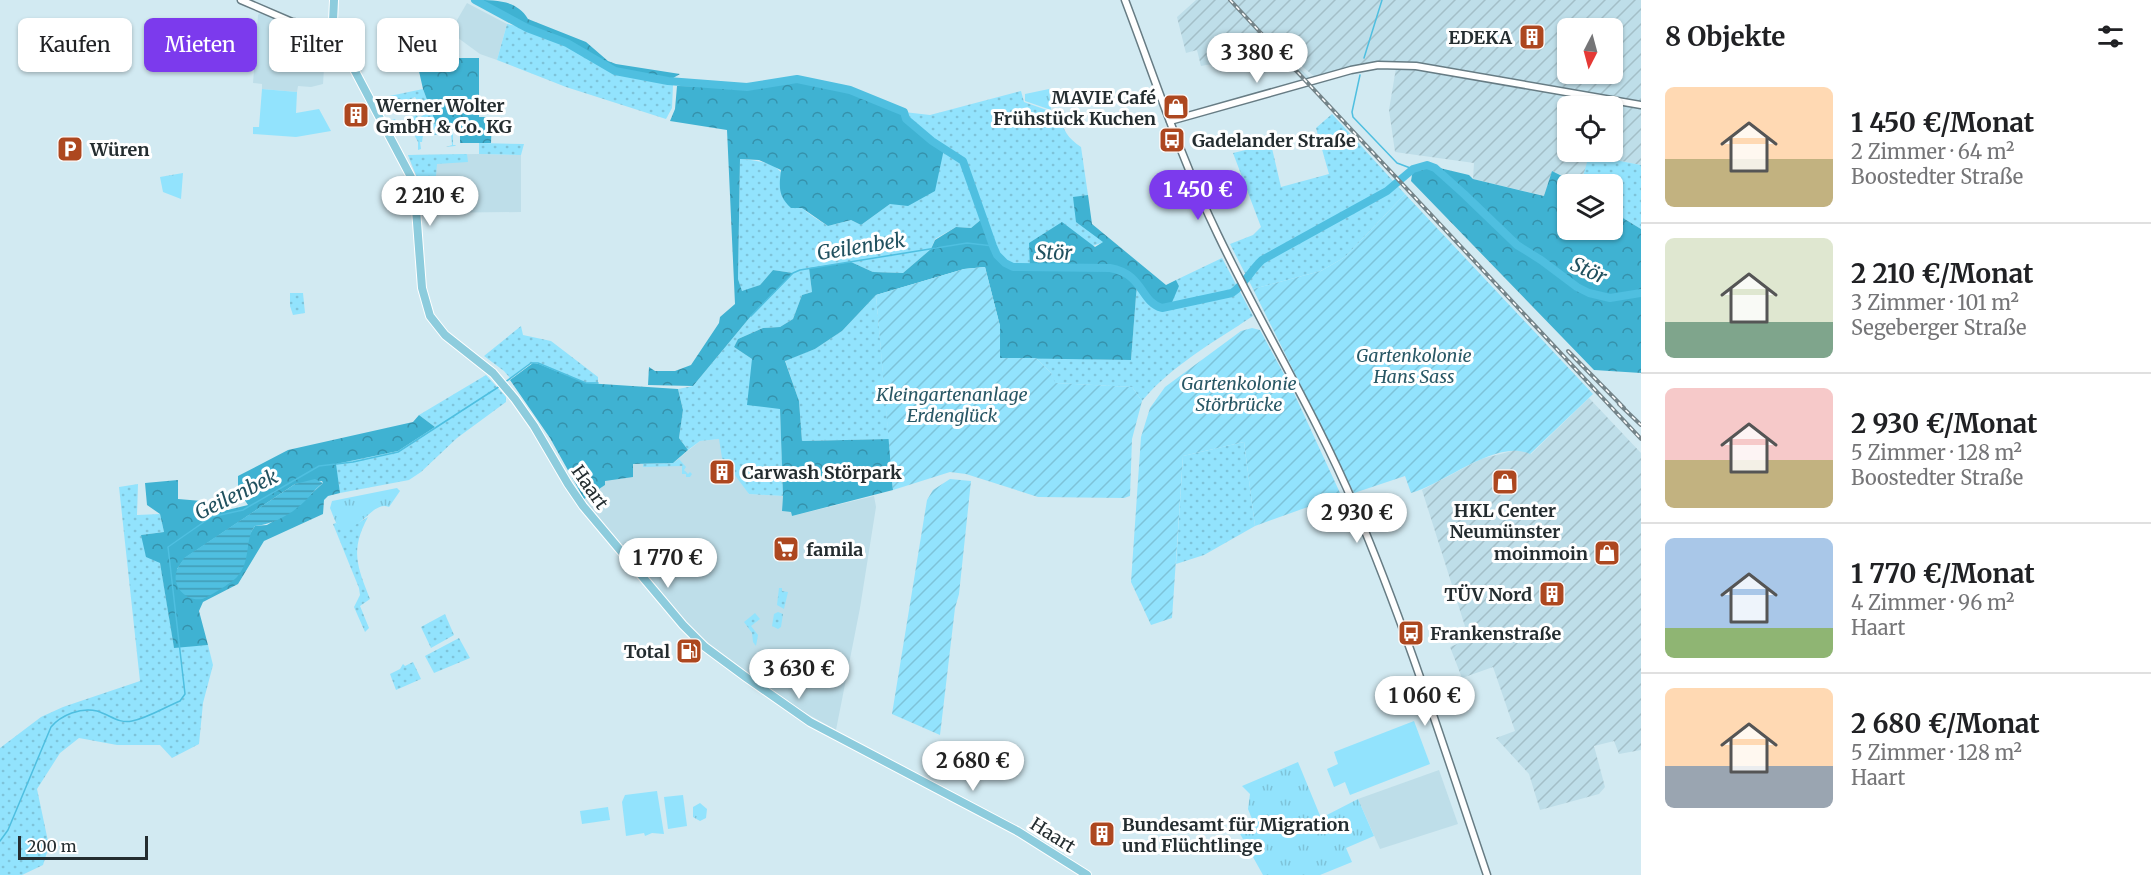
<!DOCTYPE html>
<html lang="de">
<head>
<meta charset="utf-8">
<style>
	:root { --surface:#fff; --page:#f6f6f6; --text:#202124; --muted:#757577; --line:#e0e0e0; --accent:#7c3aed }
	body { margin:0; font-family:Merriweather,serif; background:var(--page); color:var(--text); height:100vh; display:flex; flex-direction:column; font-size:22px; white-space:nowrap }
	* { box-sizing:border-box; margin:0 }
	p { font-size:20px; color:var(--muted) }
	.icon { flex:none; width:33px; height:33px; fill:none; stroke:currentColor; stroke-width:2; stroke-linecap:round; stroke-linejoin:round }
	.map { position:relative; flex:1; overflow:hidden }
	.side { display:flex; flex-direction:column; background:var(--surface); width:510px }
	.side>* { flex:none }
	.top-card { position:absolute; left:18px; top:18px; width:570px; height:54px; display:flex; gap:12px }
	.needle { width:39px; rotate:186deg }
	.tools { position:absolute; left:1557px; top:18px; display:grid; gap:12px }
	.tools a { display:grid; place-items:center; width:66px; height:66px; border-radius:9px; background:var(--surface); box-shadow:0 2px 4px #0004; font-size:30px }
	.scale { position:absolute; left:18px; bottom:15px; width:130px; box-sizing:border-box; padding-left:6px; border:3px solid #242d30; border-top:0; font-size:16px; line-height:21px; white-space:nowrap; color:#242d30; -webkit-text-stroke:4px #fff; paint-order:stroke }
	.price { position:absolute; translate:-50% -51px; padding:0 14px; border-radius:21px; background:#fff; color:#222; font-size:20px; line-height:39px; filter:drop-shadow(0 2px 3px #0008) }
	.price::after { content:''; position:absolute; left:50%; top:36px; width:18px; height:14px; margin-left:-9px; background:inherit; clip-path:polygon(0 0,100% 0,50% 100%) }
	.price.current { background:var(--accent); color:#fff }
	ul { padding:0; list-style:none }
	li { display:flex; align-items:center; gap:18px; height:150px; padding:0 24px }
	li+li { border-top:2px solid var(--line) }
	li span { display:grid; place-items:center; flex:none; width:168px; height:120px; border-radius:9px; color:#555 }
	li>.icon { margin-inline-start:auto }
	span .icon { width:72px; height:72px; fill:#fffc; stroke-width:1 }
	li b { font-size:26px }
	h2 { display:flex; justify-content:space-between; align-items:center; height:72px; padding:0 24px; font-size:26px }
	.chip { padding:0 21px; border-radius:9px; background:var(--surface); box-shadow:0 2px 4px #0004; font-size:21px; line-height:54px }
	.chip.current { background:var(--accent); color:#fff }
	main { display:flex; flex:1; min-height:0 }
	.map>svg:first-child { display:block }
	.built { fill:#bedee9 }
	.industrial { fill:url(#industrial-furrows); fill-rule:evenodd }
	.grass { fill:url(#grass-dots) }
	.forest { fill:url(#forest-crowns); fill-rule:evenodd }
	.park { fill:url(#park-tufts) }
	.garden { fill:url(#garden-furrows) }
	.pitch { fill:#92e3fd }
	.water { fill:url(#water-rules) }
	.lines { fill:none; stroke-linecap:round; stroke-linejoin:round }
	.stream { stroke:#4fbfe0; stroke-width:1.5 }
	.river { stroke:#4fbfe0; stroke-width:8 }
	.minor-casing { stroke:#677c84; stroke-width:9 }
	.major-casing { stroke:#fff; stroke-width:10 }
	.minor { stroke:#fff; stroke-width:6 }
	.major { stroke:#8dccdd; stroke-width:8 }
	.rail-casing { stroke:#748489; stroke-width:4 }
	.rail { stroke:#fff; stroke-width:1.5; stroke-dasharray:4.5; stroke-linecap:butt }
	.labels { text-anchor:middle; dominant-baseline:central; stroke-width:6; stroke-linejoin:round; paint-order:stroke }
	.poi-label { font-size:18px; font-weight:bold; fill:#242d30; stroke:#fff; text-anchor:start }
	.park-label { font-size:18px; font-style:italic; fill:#295866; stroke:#fff }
	.street-label { font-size:18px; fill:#242d30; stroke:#fff }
	.water-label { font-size:20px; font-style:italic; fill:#21515f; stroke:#fff }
</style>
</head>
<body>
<main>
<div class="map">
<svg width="1641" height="875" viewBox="0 0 1641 875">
	<defs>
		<pattern id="industrial-furrows" width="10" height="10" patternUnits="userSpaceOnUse" patternTransform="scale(1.5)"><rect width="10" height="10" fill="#bedee9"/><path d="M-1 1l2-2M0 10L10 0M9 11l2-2" fill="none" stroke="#a3bfc8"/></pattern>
		<pattern id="grass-dots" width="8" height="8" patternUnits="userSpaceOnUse" patternTransform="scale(1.5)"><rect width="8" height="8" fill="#92e3fd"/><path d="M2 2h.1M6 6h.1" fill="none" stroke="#7ec3d9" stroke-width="1.8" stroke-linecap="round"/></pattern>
		<pattern id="forest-crowns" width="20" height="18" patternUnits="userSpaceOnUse" patternTransform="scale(1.5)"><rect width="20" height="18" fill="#3fb2d2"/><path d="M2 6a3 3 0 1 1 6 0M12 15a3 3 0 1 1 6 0" fill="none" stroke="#3591ab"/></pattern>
		<pattern id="park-tufts" width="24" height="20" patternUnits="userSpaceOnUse" patternTransform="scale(1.5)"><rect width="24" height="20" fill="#92e3fd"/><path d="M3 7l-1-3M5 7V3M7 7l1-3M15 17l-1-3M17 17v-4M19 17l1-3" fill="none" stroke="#7ec3d9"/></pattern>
		<pattern id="garden-furrows" width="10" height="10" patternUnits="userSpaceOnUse" patternTransform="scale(1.5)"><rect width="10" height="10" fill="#92e3fd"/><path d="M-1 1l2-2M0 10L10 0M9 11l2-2" fill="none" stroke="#7ec3d9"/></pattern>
		<pattern id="water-rules" width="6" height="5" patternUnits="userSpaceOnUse" patternTransform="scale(1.5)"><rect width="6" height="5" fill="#4fbfe0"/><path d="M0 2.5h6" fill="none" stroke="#419cb6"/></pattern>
	</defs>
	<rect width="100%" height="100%" fill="#d2eaf2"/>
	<!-- built -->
	<g class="built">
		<path d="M467 3 507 24 497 60 480 54 450 32Z"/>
		<path d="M260 13 294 26 328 32 333 43 325 51 323 84 311 87 298 86 297 92 262 89V84L253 83 258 15Z"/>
		<path d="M1290 59 1310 78 1303 81 1285 62Z"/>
		<path d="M479 154 521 155V212L422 213 420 187 408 155Z"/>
		<path d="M719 439 749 494 783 496 782 511 791 512 792 516 874 496 876 507 860 608 836 730 788 703 702 638 688 624 584 499 605 485 604 481 632 464 673 463 700 441Z"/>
		<path d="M1439 770 1458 824 1380 849 1358 799Z"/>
	</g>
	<!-- industrial -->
	<g class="industrial">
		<path d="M1196 0H1641V165L1590 155 1581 184 1552 171 1545 196 1473 179 1474 163 1395 152 1389 110 1396 68 1363 70 1321 82 1292 58 1260 75 1253 67 1230 71 1222 62 1201 66 1197 50 1186 53 1177 17ZM1568 28H1612V74H1568ZM1568 106H1612V152H1568Z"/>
		<path d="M1589 398 1641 453V750L1619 754 1614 741 1594 746 1605 787 1599 794 1540 810 1529 774 1496 738 1515 731 1493 667 1462 678 1450 647 1469 639 1422 490 1481 459 1520 449 1531 454Z"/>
	</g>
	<!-- grass -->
	<g class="grass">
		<path d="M507 24 527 28 567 43 615 71 668 81 673 85 672 108 666 119 566 87 497 60Z"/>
		<path d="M423 89 436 124H460V129L453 130V145H456L455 146 446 147 452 145 451 135H423L422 142H420L421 149 418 150V142L410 127 391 124 392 120 395 119 397 123 406 121 416 115 419 118 425 114 415 97 409 100V103L399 111 392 100 386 103 380 98Z"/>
		<path d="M1021 91 1024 102 1061 115C1062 130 1068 138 1081 147L1088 195 1073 198 1104 242 1030 268 1013 267 1005 263 997 255 983 218 971 228 956 227 935 239 931 249 903 273 873 272 851 262 809 268 812 292 802 295 793 319 780 327 763 328 738 339 734 347 752 359 780 408 783 496 749 494 722 458 719 439 700 441 688 450 679 438 683 410 678 389 693 386 751 316 793 273 773 270 760 285 742 292 738 279 740 159C790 163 777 173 801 206 807 214 819 220 828 226L851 220 861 225 890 204 944 149 906 119 904 112 930 115Z"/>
		<path d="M1332 114 1405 194 1345 257 1321 271 1253 289 1230 244 1253 235 1261 227 1233 153 1271 144 1281 187 1329 174 1316 128Z"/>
		<path d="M479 143 524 144 521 155 479 154Z"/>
		<path d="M467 154 468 162 437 164 436 176 420 185 408 155Z"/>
		<path d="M1589 155 1641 165V229L1613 212 1612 184H1581Z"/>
		<path d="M421 189 430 195 431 210H422Z"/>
		<path d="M1222 258 1253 316C1214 342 1172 365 1142 401L1132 387 1054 383 1051 373 1036 358 1131 360 1137 282 1155 306 1179 286 1176 280Z"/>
		<path d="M290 293H303L305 313 293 315 290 306Z"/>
		<path d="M876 295 889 439 802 441 799 401 785 360 815 349 842 331Z"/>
		<path d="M521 326 523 335 551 341 598 377V383H586L538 363H531L510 378 504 371 484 356Z"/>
		<path d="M486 375 506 397V402L457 438 421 472 409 480 340 493 335 464 398 451 435 427 419 415Z"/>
		<path d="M1244 442 1255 526 1204 555 1176 564 1183 456Z"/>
		<path d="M679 459 686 467 684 470 688 474 690 472 692 474 690 477H686V474H682V466L643 467V464L673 463Z"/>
		<path d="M138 484 137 515 160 514 164 532 141 535 160 562 174 647 208 645 213 665 203 703 199 744 172 758 160 745H117L79 738 60 753 37 789 49 846 43 865 22 875H0V748L41 717 63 707 140 681 119 487Z"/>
		<path d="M368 517C350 550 357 566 370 599L360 606 369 628 365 632 354 607 360 595 359 588 333 524 336 523 340 525 358 523Z"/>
		<path d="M779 588H782V591L788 592 784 609 777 605Z"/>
		<path d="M778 612 783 614 781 627 778 629 772 626 774 614Z"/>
		<path d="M755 613 760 619 751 626 758 635 756 646 753 642 752 633 744 622Z"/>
		<path d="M445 614 454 635 431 648 421 627Z"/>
		<path d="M459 638 470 658 434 673 425 656Z"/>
		<path d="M768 653 771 654 773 659 767 685 756 677 755 673 764 657Z"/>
		<path d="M413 662 421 679 396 690 390 674 400 669 403 664 405 666Z"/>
	</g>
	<!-- forest -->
	<g class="forest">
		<path d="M475 0C496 0 517 0 528 19L586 42 608 61 616 64 680 74 668 81 615 71 567 43 527 28Z"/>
		<path d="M416 58H479V117H492L491 143H460V124H436L423 89Z"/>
		<path d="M797 79 850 90 904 112 906 119 944 149 935 191 908 206 890 204 861 225 851 220 828 226 802 208H791C778 196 779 187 781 170L759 160 740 159 738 279 742 291 760 285 773 270 793 273 751 316 693 386 648 385 649 367 655 371H675L691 365 719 323 720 317 735 304 727 130 670 121 675 109 677 86 747 87Z"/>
		<path d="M1427 165 1469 175 1473 179 1544 196 1552 171 1578 184H1568V230H1612L1613 212 1641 229V373L1594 370 1411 181 1413 169Z"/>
		<path d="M1088 195 1092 224 1166 285 1176 280 1179 286 1170 307C1150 309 1149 295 1137 283L1131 360 1000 358V326L985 267 964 269 876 295 842 331 815 349 785 361 799 401 802 441 889 439 893 490 792 516 791 512 782 511 783 496 780 409 747 405 752 359 734 347 738 339 763 328 780 327 793 319 802 295 812 292 809 268 851 262 873 272 903 273 931 249 935 240 956 227 971 228 983 218C993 246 995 269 1030 268L1029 243 1062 222 1095 247 1103 242 1076 222 1073 197Z"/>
		<path d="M533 363 539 364 586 383 678 389 683 410 679 438 688 450 673 463 633 464V477L605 481V485L584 499 550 438 510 380Z"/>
		<path d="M419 415 435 427 398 451 336 464 340 493 328 496 324 500 323 514 264 541 238 584 203 602 199 611 208 645 174 648 160 563 146 557 141 535 164 532 160 514 147 505 145 483 178 480V499L202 501 207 515 248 505 238 490V476L288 450 413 422ZM322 481 323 483 297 507 267 525 255 526 251 532 177 569 185 558 295 484Z"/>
	</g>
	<!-- park -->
	<g class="park">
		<path d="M1049 89 1051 110 1025 101V94Z"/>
		<path d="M183 173 181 199 163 192 160 177Z"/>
		<path d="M397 488 400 491 389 507C371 499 359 540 336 523L330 508 332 501Z"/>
		<path d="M1298 762 1321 818 1358 799 1374 836 1346 848 1352 862 1320 875H1263L1239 832 1254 824 1248 809 1250 794 1242 786Z"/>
		<path d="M700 803 707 809 706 818 700 821 693 817V807Z"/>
	</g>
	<!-- garden -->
	<g class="garden">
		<path d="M1405 194 1593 394 1530 454C1497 438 1444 484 1411 493L1405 476 1354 493 1253 289 1321 271 1345 257Z"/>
		<path d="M985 267 1000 326V358H1036L1051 373 1055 383 1132 387 1142 401 1132 439 1130 496 1124 498 1038 497 966 474 950 472 893 490 876 295 964 269Z"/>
		<path d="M1252 328 1260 330 1292 389 1341 495 1255 526 1244 442 1183 456 1172 618 1151 625 1131 582 1141 437 1150 408 1165 387 1241 331Z"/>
		<path d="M950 479 971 481 959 594 955 608 940 735 892 714 927 500 933 490Z"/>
	</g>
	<!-- pitch -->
	<g class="pitch">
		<path d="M262 89 297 92 296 113 319 109 331 131 296 137 253 134V127H259Z"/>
		<path d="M1414 721 1430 764 1350 795 1345 782 1334 787 1327 769 1338 764 1334 752Z"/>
		<path d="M657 791 664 834 652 833 645 836 644 833 626 836 622 802 625 795Z"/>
		<path d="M683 795 687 826 668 829 664 797Z"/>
		<path d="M608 807 610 820 582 824 580 811Z"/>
	</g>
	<!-- water -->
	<path class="water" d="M315 479 323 483C316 488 312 494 306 500 293 513 275 524 255 526 244 540 252 560 237 577 233 582 207 598 202 599 185 602 171 585 177 570 178 566 182 562 184 558L295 484Z"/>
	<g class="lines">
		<!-- stream -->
		<g class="stream">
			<path d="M1364 58 1382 0"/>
			<path d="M1360 75 1352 112 1353 117 1397 163 1413 169"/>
			<path d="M751 316 793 273 800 270 967 243 993 246"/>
			<path d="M504 383 531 363H538L586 383H598"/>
			<path d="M0 841 8 830 51 727C61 715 81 707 97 711 110 715 119 724 132 721 148 718 165 707 180 701L185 694 168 547 211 517 243 510 319 466 353 462 398 452 500 386"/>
		</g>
		<!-- river -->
		<path class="river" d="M475 0 527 28 567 43 615 71 668 81 747 87 797 79 850 90 904 112 906 119 932 141 963 161 993 246 997 255 1005 263 1013 267 1110 268C1144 274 1140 302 1162 308L1232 293C1244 285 1251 270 1262 260L1387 191 1413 169 1427 165 1435 168 1464 194 1517 245 1541 260 1577 287 1589 293 1610 298 1641 293"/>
		<!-- minor casing -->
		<g class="minor-casing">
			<g id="minor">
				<path d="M241 0 292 22 334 27"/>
				<path d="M1125 0C1155 79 1181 159 1218 235 1262 327 1315 413 1355 507 1406 627 1445 751 1487 875"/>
				<path d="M1170 121 1351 70 1378 65 1416 66 1641 105"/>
			</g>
		</g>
		<!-- major casing -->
		<g class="major-casing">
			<path id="major" d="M334 0 333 22 338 39 411 177 415 196 422 288 430 316 445 335 493 373 515 399 534 426 568 484 583 506 683 625 705 647 747 678 810 722 1017 831 1087 875"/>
		</g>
		<!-- minor -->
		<use href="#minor" class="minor"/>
		<!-- major -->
		<use href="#major" class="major"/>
		<!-- rail casing -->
		<g class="rail-casing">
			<g id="rail">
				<path d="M1230 0 1641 439"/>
				<path d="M1568 351 1624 408"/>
				<path d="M1619 404 1641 425"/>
			</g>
		</g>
		<!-- rail -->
		<use href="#rail" class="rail"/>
	</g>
	<!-- icons -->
	<defs>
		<g id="building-square" transform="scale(1.35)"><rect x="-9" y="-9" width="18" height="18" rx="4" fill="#ad471f" stroke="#fff"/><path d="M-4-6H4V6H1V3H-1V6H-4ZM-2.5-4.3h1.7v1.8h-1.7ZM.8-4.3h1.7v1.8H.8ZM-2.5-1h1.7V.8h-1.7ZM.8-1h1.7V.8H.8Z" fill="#fff"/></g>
		<g id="shop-square" transform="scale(1.35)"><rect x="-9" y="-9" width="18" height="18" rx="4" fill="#ad471f" stroke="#fff"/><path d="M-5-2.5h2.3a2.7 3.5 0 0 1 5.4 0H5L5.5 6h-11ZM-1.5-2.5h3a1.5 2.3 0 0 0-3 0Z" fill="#fff"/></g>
		<g id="bus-square" transform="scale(1.35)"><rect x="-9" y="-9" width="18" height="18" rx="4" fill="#ad471f" stroke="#fff"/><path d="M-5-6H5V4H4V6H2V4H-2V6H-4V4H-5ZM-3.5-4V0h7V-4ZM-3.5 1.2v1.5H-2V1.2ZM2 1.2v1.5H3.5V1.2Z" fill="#fff"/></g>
		<g id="parking-square" transform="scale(1.35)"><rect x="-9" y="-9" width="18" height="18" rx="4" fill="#ad471f" stroke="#fff"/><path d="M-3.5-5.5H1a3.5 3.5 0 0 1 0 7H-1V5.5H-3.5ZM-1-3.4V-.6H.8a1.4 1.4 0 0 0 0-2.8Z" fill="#fff"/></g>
		<g id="supermarket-square" transform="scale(1.35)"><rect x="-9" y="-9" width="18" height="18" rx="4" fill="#ad471f" stroke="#fff"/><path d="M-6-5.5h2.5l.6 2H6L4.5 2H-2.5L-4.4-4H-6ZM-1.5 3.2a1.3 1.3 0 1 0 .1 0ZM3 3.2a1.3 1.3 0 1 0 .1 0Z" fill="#fff"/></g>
		<g id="fuel-square" transform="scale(1.35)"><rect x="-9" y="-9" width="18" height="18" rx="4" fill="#ad471f" stroke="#fff"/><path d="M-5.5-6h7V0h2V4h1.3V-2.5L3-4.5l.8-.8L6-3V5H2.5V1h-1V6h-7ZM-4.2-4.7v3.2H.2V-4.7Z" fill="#fff"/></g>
	</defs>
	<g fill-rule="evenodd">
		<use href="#building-square" x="1532" y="37"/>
		<use href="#shop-square" x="1176" y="107"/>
		<use href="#building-square" x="356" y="115"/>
		<use href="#bus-square" x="1172" y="140"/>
		<use href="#parking-square" x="70" y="149"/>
		<use href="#building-square" x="722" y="472"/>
		<use href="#shop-square" x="1505" y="482"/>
		<use href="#supermarket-square" x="786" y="549"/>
		<use href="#shop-square" x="1607" y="553"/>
		<use href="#building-square" x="1552" y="594"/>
		<use href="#bus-square" x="1411" y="633"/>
		<use href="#fuel-square" x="689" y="651"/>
		<use href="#building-square" x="1102" y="834"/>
	</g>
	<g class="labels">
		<!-- poi labels -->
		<g class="poi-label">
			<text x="1512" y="37" text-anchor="end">EDEKA</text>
			<text x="1156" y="97" text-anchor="end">MAVIE Café<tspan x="1156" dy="21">Frühstück Kuchen</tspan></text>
			<text x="376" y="105">Werner Wolter<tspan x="376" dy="21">GmbH &amp; Co. KG</tspan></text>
			<text x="1192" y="140">Gadelander Straße</text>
			<text x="90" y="149">Würen</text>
			<text x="742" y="472">Carwash Störpark</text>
			<text x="1505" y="510" text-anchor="middle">HKL Center<tspan x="1505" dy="21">Neumünster</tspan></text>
			<text x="806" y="549">famila</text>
			<text x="1588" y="553" text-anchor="end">moinmoin</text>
			<text x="1532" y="594" text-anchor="end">TÜV Nord</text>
			<text x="1430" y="633">Frankenstraße</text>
			<text x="670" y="651" text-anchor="end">Total</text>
			<text x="1122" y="824">Bundesamt für Migration<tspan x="1122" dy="21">und Flüchtlinge</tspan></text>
		</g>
		<!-- park labels -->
		<g class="park-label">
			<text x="1414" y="355">Gartenkolonie<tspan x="1414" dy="21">Hans Sass</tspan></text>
			<text x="1239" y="383">Gartenkolonie<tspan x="1239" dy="21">Störbrücke</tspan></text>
			<text x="952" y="394">Kleingartenanlage<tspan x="952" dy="21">Erdenglück</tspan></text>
		</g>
		<!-- street labels -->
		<g class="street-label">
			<text transform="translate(590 487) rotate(55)">Haart</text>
			<text transform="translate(1053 835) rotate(32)">Haart</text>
		</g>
		<!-- water labels -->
		<g class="water-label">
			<text transform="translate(861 246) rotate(-9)">Geilenbek</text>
			<text transform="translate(1054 252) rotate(1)">Stör</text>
			<text transform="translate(1589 270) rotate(25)">Stör</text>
			<text transform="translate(236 494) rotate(-26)">Geilenbek</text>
		</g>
	</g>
</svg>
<div class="tools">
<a><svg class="needle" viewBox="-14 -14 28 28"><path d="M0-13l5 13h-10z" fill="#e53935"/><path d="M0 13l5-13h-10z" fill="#757577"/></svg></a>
<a><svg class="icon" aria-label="locate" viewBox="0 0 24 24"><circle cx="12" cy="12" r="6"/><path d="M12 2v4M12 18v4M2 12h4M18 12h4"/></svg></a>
<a><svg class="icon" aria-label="layers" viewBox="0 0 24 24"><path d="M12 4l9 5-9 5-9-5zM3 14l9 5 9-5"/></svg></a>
</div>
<div class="scale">200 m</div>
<b class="price" style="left:1257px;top:84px">3 380 €</b>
<b class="price current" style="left:1198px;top:221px">1 450 €</b>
<b class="price" style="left:430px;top:227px">2 210 €</b>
<b class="price" style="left:1357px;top:544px">2 930 €</b>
<b class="price" style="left:668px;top:589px">1 770 €</b>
<b class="price" style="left:799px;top:700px">3 630 €</b>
<b class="price" style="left:1425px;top:727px">1 060 €</b>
<b class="price" style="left:973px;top:792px">2 680 €</b>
<div class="top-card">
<a class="chip">Kaufen</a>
<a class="chip current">Mieten</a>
<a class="chip">Filter</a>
<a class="chip">Neu</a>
</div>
</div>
<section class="side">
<h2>8 Objekte<svg class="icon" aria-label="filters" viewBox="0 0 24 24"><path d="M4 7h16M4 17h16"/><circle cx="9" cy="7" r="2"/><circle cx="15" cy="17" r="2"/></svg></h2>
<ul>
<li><span style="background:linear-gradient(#ffd9b3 60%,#c2b280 0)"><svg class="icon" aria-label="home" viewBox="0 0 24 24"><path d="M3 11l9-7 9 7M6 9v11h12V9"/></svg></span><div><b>1 450 €/Monat</b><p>2 Zimmer · 64 m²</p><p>Boostedter Straße</p></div></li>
<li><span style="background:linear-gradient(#dfe7d0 70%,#7fa58c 0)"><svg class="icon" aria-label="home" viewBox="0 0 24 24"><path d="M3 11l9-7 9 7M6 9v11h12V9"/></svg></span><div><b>2 210 €/Monat</b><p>3 Zimmer · 101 m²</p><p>Segeberger Straße</p></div></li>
<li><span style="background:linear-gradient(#f6c9c9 60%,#c2b280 0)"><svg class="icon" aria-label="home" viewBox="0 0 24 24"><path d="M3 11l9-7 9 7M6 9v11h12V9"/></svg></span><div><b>2 930 €/Monat</b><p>5 Zimmer · 128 m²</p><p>Boostedter Straße</p></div></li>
<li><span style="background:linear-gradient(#a9c7e8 75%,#8fb573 0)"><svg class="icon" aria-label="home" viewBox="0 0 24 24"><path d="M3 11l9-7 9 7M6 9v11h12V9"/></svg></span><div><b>1 770 €/Monat</b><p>4 Zimmer · 96 m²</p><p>Haart</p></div></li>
<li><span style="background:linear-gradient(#ffd9b3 65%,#9aa5b1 0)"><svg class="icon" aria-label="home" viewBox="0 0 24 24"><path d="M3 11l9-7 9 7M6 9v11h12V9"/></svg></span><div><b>2 680 €/Monat</b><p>5 Zimmer · 128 m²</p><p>Haart</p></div></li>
</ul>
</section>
</main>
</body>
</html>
